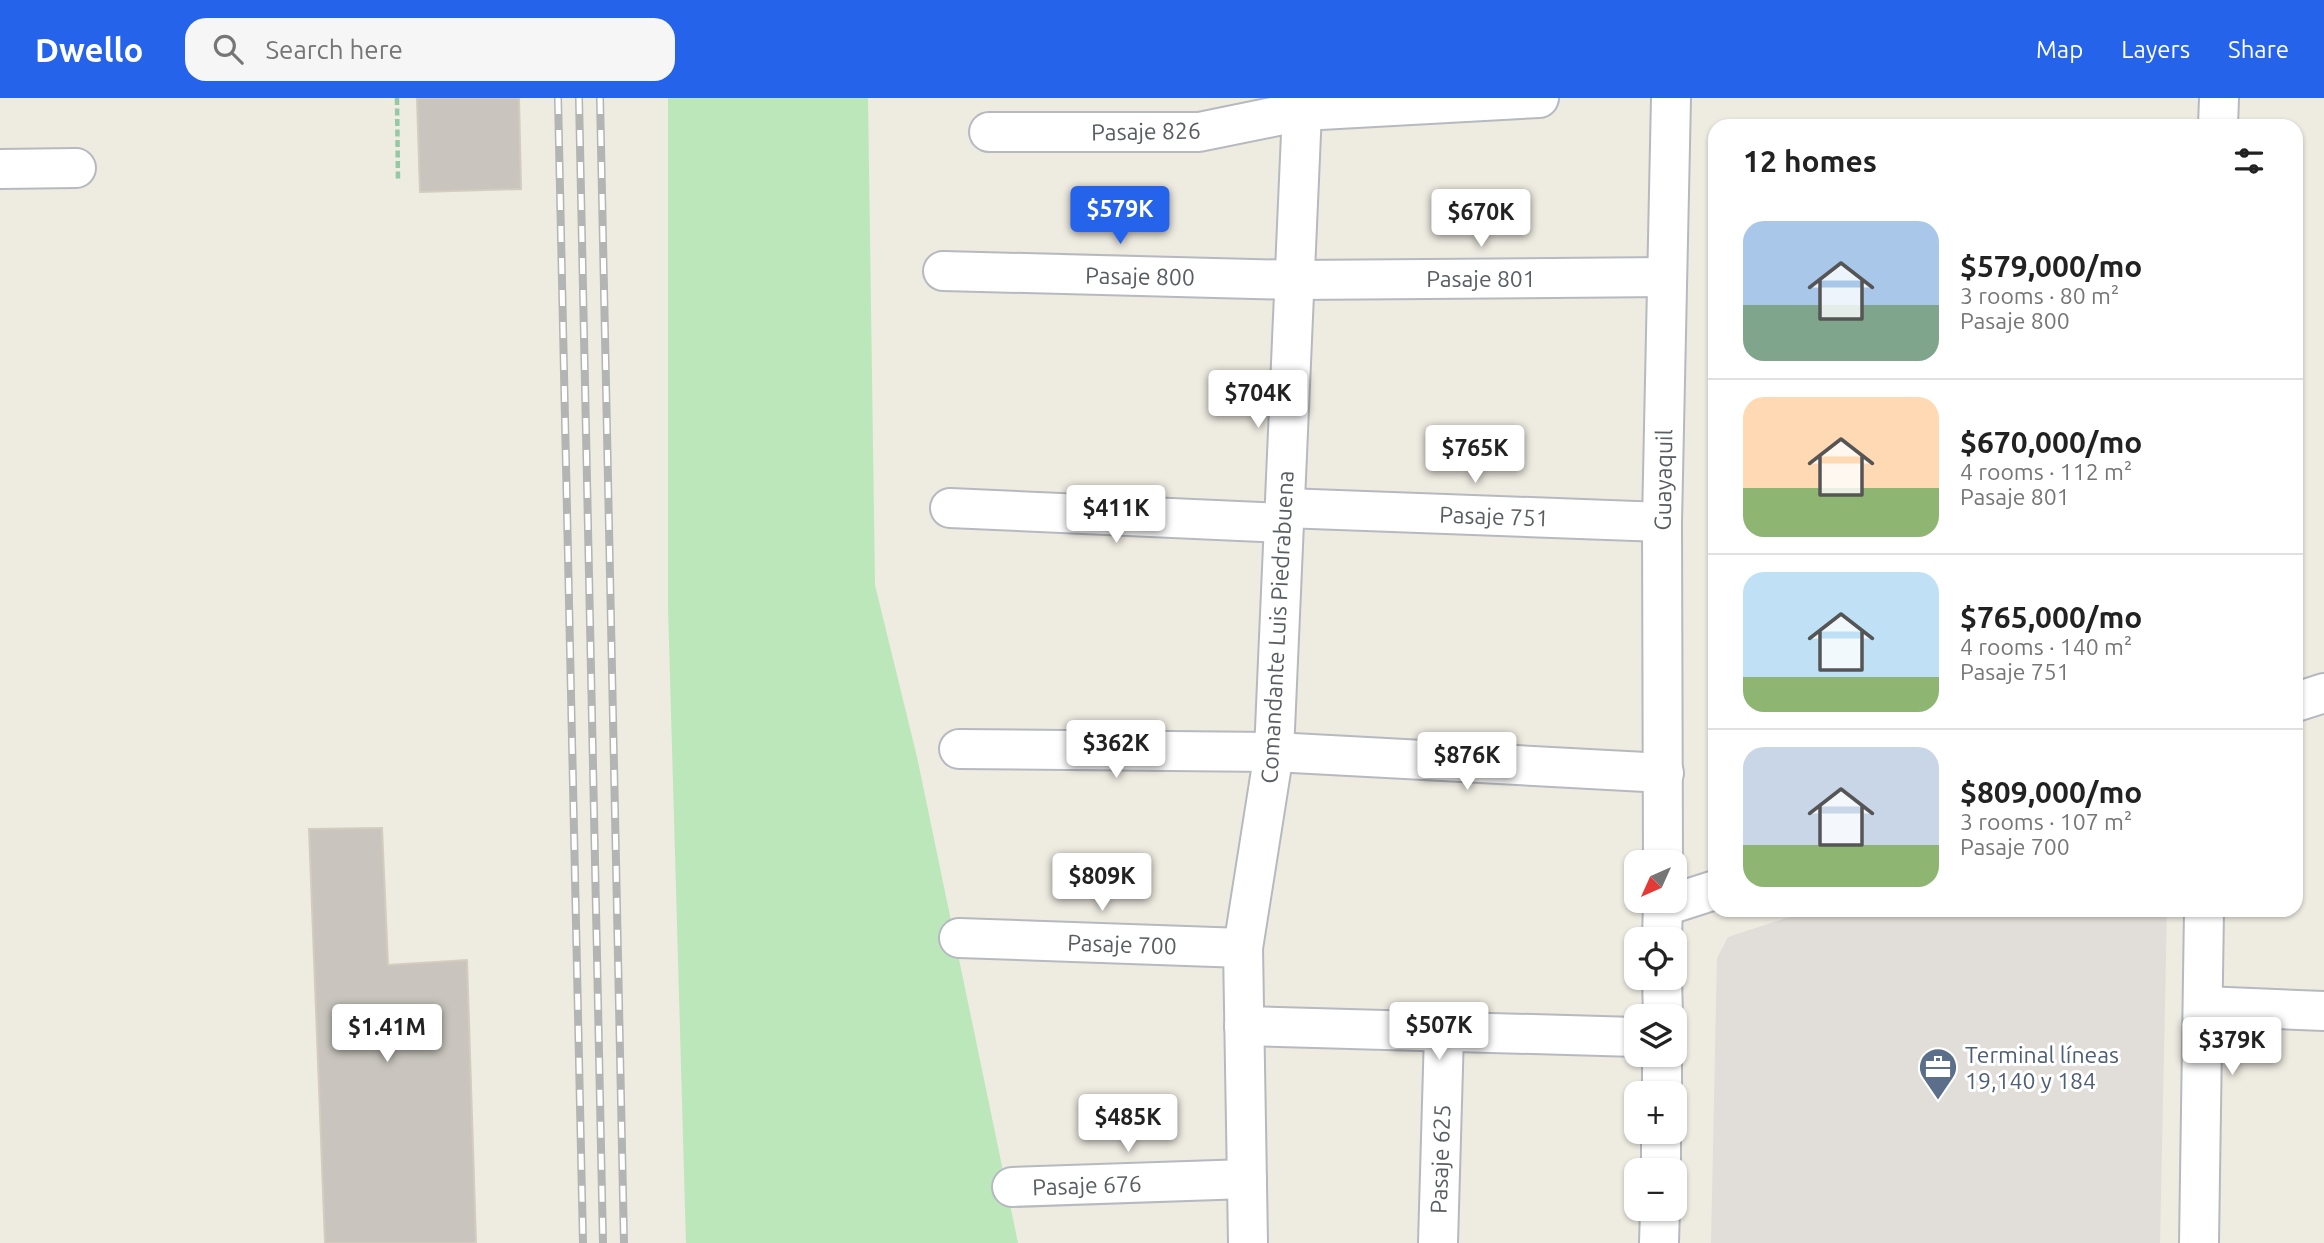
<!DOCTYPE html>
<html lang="en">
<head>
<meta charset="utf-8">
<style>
	:root { --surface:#fff; --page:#f6f6f6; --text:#222; --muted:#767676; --line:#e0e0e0; --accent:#2563eb }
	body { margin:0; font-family:Ubuntu,sans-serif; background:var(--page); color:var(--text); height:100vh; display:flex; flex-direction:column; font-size:26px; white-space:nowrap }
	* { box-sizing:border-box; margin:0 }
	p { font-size:23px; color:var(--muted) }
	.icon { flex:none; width:38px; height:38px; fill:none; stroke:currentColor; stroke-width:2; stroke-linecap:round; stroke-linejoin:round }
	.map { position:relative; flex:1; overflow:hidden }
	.side { position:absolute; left:1708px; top:21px; width:595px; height:798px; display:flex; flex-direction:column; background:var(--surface); border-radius:21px; box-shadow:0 2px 5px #0004 }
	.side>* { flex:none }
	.needle { width:46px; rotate:225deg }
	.controls { position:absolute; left:1624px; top:752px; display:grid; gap:14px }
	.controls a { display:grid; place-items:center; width:63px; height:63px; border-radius:14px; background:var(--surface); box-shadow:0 2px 5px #0004; font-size:35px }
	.price { position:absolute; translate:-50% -60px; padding:0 16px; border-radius:7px; background:#fff; color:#222; font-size:23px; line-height:46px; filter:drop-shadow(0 2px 4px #0008) }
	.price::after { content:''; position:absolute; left:50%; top:42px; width:21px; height:16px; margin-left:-10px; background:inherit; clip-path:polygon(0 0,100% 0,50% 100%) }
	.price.on { background:var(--accent); color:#fff }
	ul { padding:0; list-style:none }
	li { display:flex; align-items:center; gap:21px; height:175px; padding:0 35px }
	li+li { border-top:2px solid var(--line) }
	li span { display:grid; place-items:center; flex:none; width:196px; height:140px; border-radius:21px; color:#555 }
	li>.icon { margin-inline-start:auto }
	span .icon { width:84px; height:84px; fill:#fffc; stroke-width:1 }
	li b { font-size:30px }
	h2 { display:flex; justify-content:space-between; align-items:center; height:84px; padding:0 35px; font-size:30px }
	header { display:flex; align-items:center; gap:42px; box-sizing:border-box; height:98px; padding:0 35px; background:var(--accent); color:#fff }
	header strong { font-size:33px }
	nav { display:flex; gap:38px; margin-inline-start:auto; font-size:24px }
	.search { width:490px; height:63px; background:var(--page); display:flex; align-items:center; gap:18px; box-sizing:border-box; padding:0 24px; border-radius:21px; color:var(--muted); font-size:26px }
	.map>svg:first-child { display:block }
	.industrial { fill:#e1ded9 }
	.green { fill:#bbe7bb }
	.building { fill:#c9c5be; stroke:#d3ccbf; stroke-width:2 }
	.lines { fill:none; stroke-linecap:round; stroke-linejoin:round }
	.minor-casing { stroke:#b6b9bf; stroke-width:42 }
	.tertiary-casing { stroke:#b6b9bf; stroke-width:42 }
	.path { stroke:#93c9a3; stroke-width:4.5; stroke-dasharray:7 3.5; stroke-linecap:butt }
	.minor { stroke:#fff; stroke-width:38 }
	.tertiary { stroke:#fff; stroke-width:38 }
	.rail-casing { stroke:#b3b4b4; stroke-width:8 }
	.rail { stroke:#fff; stroke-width:5; stroke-dasharray:16; stroke-linecap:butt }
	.labels { text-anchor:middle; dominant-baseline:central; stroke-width:6; stroke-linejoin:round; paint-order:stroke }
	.street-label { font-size:23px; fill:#595e63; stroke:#fff }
	.service-label { font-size:23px; fill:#4e5e75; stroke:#fff; text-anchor:start }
</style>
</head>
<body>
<header>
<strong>Dwello</strong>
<div class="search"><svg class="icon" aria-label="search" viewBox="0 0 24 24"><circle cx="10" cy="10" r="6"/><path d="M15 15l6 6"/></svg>Search here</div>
<nav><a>Map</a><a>Layers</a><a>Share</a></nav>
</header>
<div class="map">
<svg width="2324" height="1145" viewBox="0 0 2324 1145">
	<rect width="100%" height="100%" fill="#eeebe1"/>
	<!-- industrial -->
	<path class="industrial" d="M1811 812H2167L2160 1145H1711L1717 860 1728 839Z"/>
	<!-- green -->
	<path class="green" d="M668 0H868L875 487 917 659 1018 1145H686L668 508Z"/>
	<!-- building -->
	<g class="building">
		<path d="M417 0H519L521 91 420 94Z"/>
		<path d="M382 730 388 867 467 862 476 1145H325L309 731Z"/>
	</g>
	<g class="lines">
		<!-- minor casing -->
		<g class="minor-casing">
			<g id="minor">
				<path d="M2218 28 2219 0"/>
				<path d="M989 34H1199L1302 13 1539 0"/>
				<path d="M0 71 76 70"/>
				<path d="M943 173 1295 182 1667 179"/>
				<path d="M950 410 1284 425"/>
				<path d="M1285 410 1662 424"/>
				<path d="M2296 604 2324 595"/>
				<path d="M959 651 1274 654 1664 675"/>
				<path d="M1662 809 1715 792"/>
				<path d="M959 840 1243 850"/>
				<path d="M2203 908 2324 913"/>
				<path d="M1244 928 1636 939"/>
				<path d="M1012 1089 1247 1081"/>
				<path d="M1248 1145 1243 850 1274 654 1302 13 1291 0"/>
				<path d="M1438 1145 1444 935"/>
				<path d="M2199 1145 2204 812"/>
			</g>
		</g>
		<!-- tertiary casing -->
		<g class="tertiary-casing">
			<g id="tertiary">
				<path d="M1663 765 1662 424 1671 0"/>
				<path d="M1662 842 1663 803"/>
				<path d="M1662 880 1663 919"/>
				<path d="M1662 996V957"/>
				<path d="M1661 1073V1034"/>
				<path d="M1659 1145 1660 1111"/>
			</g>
		</g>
		<!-- path -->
		<path class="path" d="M397 0 398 82"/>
		<!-- minor -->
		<use href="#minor" class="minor"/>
		<!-- tertiary -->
		<use href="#tertiary" class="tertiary"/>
		<!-- rail casing -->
		<g class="rail-casing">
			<g id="rail">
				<path d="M558 0 583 1145"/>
				<path d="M579 0 603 1145"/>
				<path d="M600 0 624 1145"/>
			</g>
		</g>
		<!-- rail -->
		<use href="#rail" class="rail"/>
	</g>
	<!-- icons -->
	<defs>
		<g id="office-pin" transform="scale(2.0125)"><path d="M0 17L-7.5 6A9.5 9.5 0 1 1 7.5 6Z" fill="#5c6f8a" stroke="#fff"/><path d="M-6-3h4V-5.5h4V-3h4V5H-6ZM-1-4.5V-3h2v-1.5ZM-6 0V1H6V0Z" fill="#fff"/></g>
	</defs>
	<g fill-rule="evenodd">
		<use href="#office-pin" x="1938" y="969"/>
	</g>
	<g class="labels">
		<!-- street labels -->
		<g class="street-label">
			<text transform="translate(1146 33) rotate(-1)">Pasaje 826</text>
			<text transform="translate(1140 178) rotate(1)">Pasaje 800</text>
			<text x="1481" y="180">Pasaje 801</text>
			<text transform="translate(1663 382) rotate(-89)">Guayaquil</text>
			<text transform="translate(1494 418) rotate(2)">Pasaje 751</text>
			<text transform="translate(1277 529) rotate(-87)">Comandante Luis Piedrabuena</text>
			<text transform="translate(1122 846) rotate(2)">Pasaje 700</text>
			<text transform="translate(1440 1061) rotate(-88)">Pasaje 625</text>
			<text transform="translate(1087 1087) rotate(-2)">Pasaje 676</text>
		</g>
		<!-- service labels -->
		<g class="service-label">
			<text x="1965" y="956">Terminal líneas<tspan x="1965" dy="26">19,140 y 184</tspan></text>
		</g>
	</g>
</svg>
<div class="controls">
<a><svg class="needle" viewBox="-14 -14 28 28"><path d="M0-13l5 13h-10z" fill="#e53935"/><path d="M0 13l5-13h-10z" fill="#767676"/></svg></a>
<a><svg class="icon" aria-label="locate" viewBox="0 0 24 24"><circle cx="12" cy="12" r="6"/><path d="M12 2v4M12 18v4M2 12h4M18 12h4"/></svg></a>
<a><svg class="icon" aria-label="layers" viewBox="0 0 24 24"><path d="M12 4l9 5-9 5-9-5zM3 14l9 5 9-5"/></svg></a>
<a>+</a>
<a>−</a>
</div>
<b class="price on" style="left:1120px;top:148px">$579K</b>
<b class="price" style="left:1481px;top:151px">$670K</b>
<b class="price" style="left:1258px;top:332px">$704K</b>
<b class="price" style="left:1475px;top:387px">$765K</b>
<b class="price" style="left:1116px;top:447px">$411K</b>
<b class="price" style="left:1116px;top:682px">$362K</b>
<b class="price" style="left:1467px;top:694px">$876K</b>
<b class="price" style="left:1102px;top:815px">$809K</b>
<b class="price" style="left:1439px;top:964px">$507K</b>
<b class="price" style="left:387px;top:966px">$1.41M</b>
<b class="price" style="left:2232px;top:979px">$379K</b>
<b class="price" style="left:1128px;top:1056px">$485K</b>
<section class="side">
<h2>12 homes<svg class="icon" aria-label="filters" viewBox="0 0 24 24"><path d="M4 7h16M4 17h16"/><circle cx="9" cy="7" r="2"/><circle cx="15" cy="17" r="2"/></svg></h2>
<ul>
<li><span style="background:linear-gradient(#a9c7e8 60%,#7fa58c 0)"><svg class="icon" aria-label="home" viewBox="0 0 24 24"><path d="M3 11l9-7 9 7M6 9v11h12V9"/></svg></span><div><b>$579,000/mo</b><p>3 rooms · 80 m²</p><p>Pasaje 800</p></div></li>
<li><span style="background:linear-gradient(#ffd9b3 65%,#8fb573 0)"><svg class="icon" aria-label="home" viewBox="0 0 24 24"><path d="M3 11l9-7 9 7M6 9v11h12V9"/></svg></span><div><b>$670,000/mo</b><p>4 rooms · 112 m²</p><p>Pasaje 801</p></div></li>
<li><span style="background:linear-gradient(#bfe0f5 75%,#8fb573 0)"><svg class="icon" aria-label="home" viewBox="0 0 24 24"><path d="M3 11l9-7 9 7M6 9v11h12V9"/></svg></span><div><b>$765,000/mo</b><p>4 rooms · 140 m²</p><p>Pasaje 751</p></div></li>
<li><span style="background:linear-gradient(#c9d6e8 70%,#8fb573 0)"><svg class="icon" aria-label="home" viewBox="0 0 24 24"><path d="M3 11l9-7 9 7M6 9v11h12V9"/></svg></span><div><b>$809,000/mo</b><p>3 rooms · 107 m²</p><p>Pasaje 700</p></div></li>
</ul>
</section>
</div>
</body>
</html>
